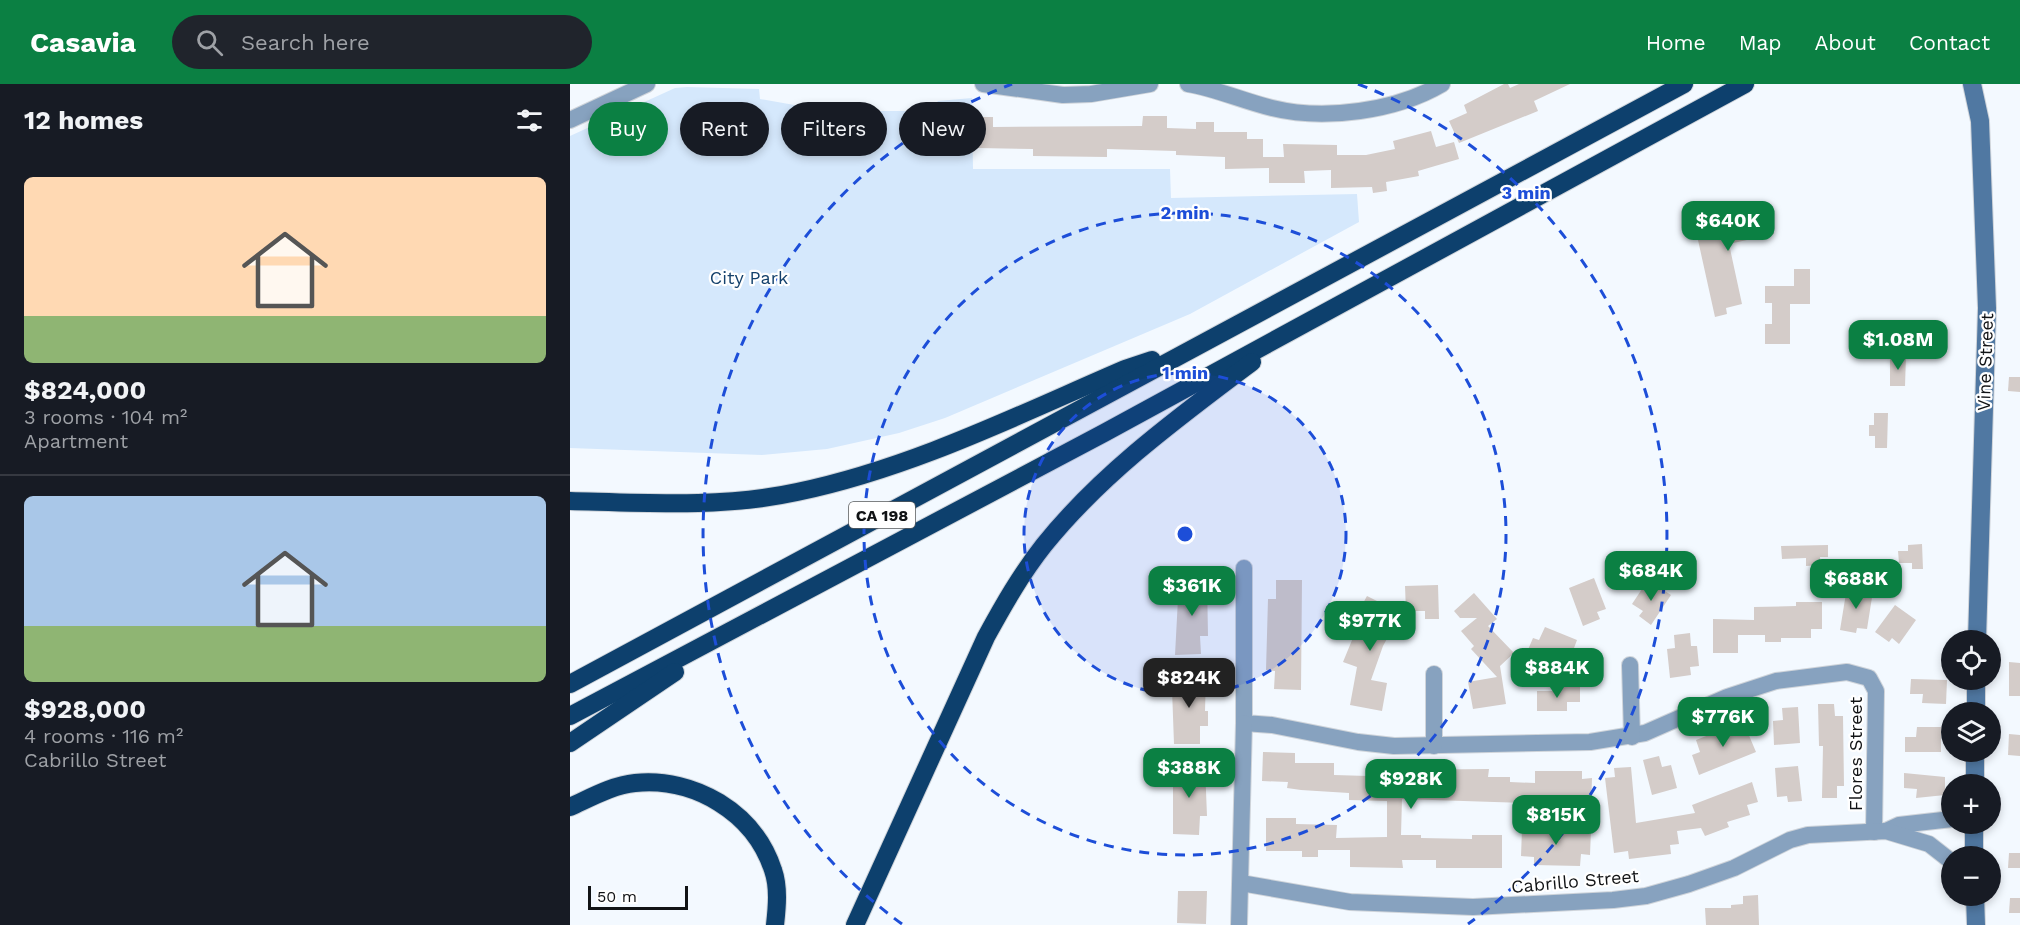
<!DOCTYPE html>
<html lang="en">
<head>
<meta charset="utf-8">
<style>
	:root { --surface:#171b24; --page:#20242c; --text:#f1f3f6; --muted:#9ea1a6; --line:#363941; --accent:#0b8043 }
	body { margin:0; font-family:"Work Sans",sans-serif; background:var(--page); color:var(--text); height:100vh; display:flex; flex-direction:column; font-size:22px; white-space:nowrap }
	* { box-sizing:border-box; margin:0 }
	p { font-size:20px; color:var(--muted) }
	.icon { flex:none; width:33px; height:33px; fill:none; stroke:currentColor; stroke-width:2; stroke-linecap:round; stroke-linejoin:round }
	.map { position:relative; flex:1; overflow:hidden }
	.panel { display:flex; flex-direction:column; background:var(--surface); width:570px }
	.panel>* { flex:none }
	.guide { position:absolute; left:18px; top:18px; width:570px; height:54px; display:flex; gap:12px }
	.tools { position:absolute; left:1371px; top:546px; display:grid; gap:12px }
	.tools a { display:grid; place-items:center; width:60px; height:60px; border-radius:50%; background:var(--surface); box-shadow:0 3px 9px #0003; font-size:30px }
	.scale { position:absolute; left:18px; bottom:15px; width:100px; box-sizing:border-box; padding-left:6px; border:3px solid #111315; border-top:0; font-size:16px; line-height:21px; white-space:nowrap; color:#111315; -webkit-text-stroke:4px #fff; paint-order:stroke }
	.price { position:absolute; translate:-50% -51px; padding:0 14px; border-radius:12px; background:var(--accent); color:#fff; font-size:20px; line-height:39px; filter:drop-shadow(0 2px 3px #0008) }
	.price::after { content:''; position:absolute; left:50%; top:36px; width:18px; height:14px; margin-left:-9px; background:inherit; clip-path:polygon(0 0,100% 0,50% 100%) }
	.price.active { background:#222; color:#fff }
	ul { padding:0; list-style:none }
	li { display:grid; align-content:center; gap:12px; height:318px; padding:0 24px }
	li+li { border-top:2px solid var(--line) }
	li span { display:grid; place-items:center; height:186px; border-radius:9px; color:#555 }
	li>.icon { margin-inline-start:auto }
	span .icon { width:108px; height:108px; fill:#fffc; stroke-width:1 }
	li b { font-size:26px }
	h2 { display:flex; justify-content:space-between; align-items:center; height:72px; padding:0 24px; font-size:26px }
	.chip { padding:0 21px; border-radius:27px; background:var(--surface); box-shadow:0 3px 9px #0003; font-size:21px; line-height:54px }
	.chip.active { background:var(--accent); color:#fff }
	header { display:flex; align-items:center; gap:36px; box-sizing:border-box; height:84px; padding:0 30px; background:var(--accent); color:#fff }
	header strong { font-size:28px }
	nav { display:flex; gap:33px; margin-inline-start:auto; font-size:21px }
	.search { width:420px; height:54px; background:var(--page); display:flex; align-items:center; gap:15px; box-sizing:border-box; padding:0 21px; border-radius:33px; color:var(--muted); font-size:22px }
	main { display:flex; flex:1; min-height:0 }
	.map>svg:first-child { display:block }
	.green { fill:#d5e8fc }
	.building { fill:#d4ccc9 }
	.lines { fill:none; stroke-linecap:round; stroke-linejoin:round }
	.street-casing { stroke:#cfd4da; stroke-width:18 }
	.secondary-casing { stroke:#cfd4da; stroke-width:20 }
	.highway-casing { stroke:#cfd4da; stroke-width:20 }
	.street { stroke:#87a2bf; stroke-width:16 }
	.secondary { stroke:#5078a2; stroke-width:18 }
	.highway { stroke:#0d406d; stroke-width:18 }
	.ring { fill:none; stroke:#1d4ed8; stroke-width:3; stroke-dasharray:10 8 }
	.labels { text-anchor:middle; dominant-baseline:central; stroke-width:4.5; stroke-linejoin:round; paint-order:stroke }
	.shield { fill:#fff; stroke:#585a5b; stroke-width:1.5 }
	.shield-label { font-size:16px; font-weight:bold; fill:#111315 }
	.park-label { font-size:18px; fill:#14416c; stroke:#fff }
	.street-label { font-size:18px; fill:#111315; stroke:#fff }
	.centre { fill:#1d4ed8; stroke:#fff; stroke-width:3 }
	.ring-label { font-size:18px; text-anchor:middle; font-weight:bold; fill:#1d4ed8; stroke:#fff; stroke-width:4.5; stroke-linejoin:round; paint-order:stroke }
</style>
</head>
<body>
<header>
<strong>Casavia</strong>
<div class="search"><svg class="icon" aria-label="search" viewBox="0 0 24 24"><circle cx="10" cy="10" r="6"/><path d="M15 15l6 6"/></svg>Search here</div>
<nav><a>Home</a><a>Map</a><a>About</a><a>Contact</a></nav>
</header>
<main>
<section class="panel">
<h2>12 homes<svg class="icon" aria-label="filters" viewBox="0 0 24 24"><path d="M4 7h16M4 17h16"/><circle cx="9" cy="7" r="2"/><circle cx="15" cy="17" r="2"/></svg></h2>
<ul>
<li><span style="background:linear-gradient(#ffd9b3 75%,#8fb573 0)"><svg class="icon" aria-label="home" viewBox="0 0 24 24"><path d="M3 11l9-7 9 7M6 9v11h12V9"/></svg></span><div><b>$824,000</b><p>3 rooms · 104 m²</p><p>Apartment</p></div></li>
<li><span style="background:linear-gradient(#a9c7e8 70%,#8fb573 0)"><svg class="icon" aria-label="home" viewBox="0 0 24 24"><path d="M3 11l9-7 9 7M6 9v11h12V9"/></svg></span><div><b>$928,000</b><p>4 rooms · 116 m²</p><p>Cabrillo Street</p></div></li>
</ul>
</section>
<div class="map">
<svg width="1450" height="841" viewBox="0 0 1450 841">
	<rect width="100%" height="100%" fill="#f3f9ff"/>
	<!-- green -->
	<path class="green" d="M117 3 189 5 190 15 258 27H360L368 17 402 14 403 85H600L601 114 787 110 789 138 620 230 375 334 329 349 257 365 192 371 0 364V52L105 4Z"/>
	<!-- building -->
	<g class="building">
		<path d="M934 0H938L940 4 949 0H1000L964 17 968 27 889 59 879 37 897 29 894 21Z"/>
		<path d="M573 32H597V44L626 45V38H644V48H677V55H693V73H714L713 60 767 61V71H796L825 65 823 57 861 47 866 63 884 58 889 75 848 87 849 92 816 98 817 107 803 109 802 103 761 104V86L734 87 735 99H699V84L655 85V73L606 71V67L537 65V73L463 72V65L408 64V33H423V43L572 42Z"/>
		<path d="M1193 123 1195 133 1200 132 1204 150 1159 160 1172 220 1156 224 1157 230 1145 233 1124 138Z"/>
		<path d="M1224 185H1240V220H1220V260H1195V240H1202V219H1195V202H1224Z"/>
		<path d="M1320 272H1336L1335 302H1320Z"/>
		<path d="M1439 293H1450V308L1438 307Z"/>
		<path d="M1304 329H1318L1317 364H1305V352H1299V341H1304Z"/>
		<path d="M1352 460 1353 485H1342V479H1329L1328 467H1338V461Z"/>
		<path d="M1258 461V473H1250L1251 481 1236 482V474L1212 475 1211 462Z"/>
		<path d="M1024 494 1036 525 1027 528 1030 535 1013 542 999 504Z"/>
		<path d="M609 496H637L638 552H630L631 570 605 571Z"/>
		<path d="M706 496H732L731 606 704 605 705 587 696 586 698 515H706Z"/>
		<path d="M1078 496 1101 511 1081 541 1069 532 1073 527 1062 520Z"/>
		<path d="M868 501 869 535H855V527H836L835 502Z"/>
		<path d="M1277 503 1303 507 1297 545 1287 544 1286 549 1270 546Z"/>
		<path d="M904 509 927 535 918 542 944 569 930 582 936 620 903 625 898 598 927 593 901 565 904 562 891 547 907 534H890L884 527Z"/>
		<path d="M797 512 833 530 828 541 825 540 813 562 801 596 817 599 812 627 780 621 787 583 773 578 787 544 781 541Z"/>
		<path d="M1226 518H1252V545H1241V554H1211V558H1195V551H1168V569H1143V535L1184 536V523L1226 522Z"/>
		<path d="M1325 521 1346 536 1329 560 1322 554 1319 558 1305 548Z"/>
		<path d="M975 543 1007 556 1001 572 993 569 989 577 957 568 963 554 969 556Z"/>
		<path d="M1120 549 1121 562H1127L1129 582 1120 583 1121 591 1100 594 1097 565 1105 564 1104 551Z"/>
		<path d="M1439 578 1450 579V612H1439Z"/>
		<path d="M609 590 636 591 635 627H638V642H630V660H604L602 605H608Z"/>
		<path d="M1341 595 1377 596 1376 620 1352 619 1353 610H1340Z"/>
		<path d="M987 603H1010V618H997V627H967V607H987Z"/>
		<path d="M1248 620H1264L1265 632H1273L1274 702H1267V714H1252L1253 662H1249Z"/>
		<path d="M1228 623 1230 659 1204 661 1203 637 1213 636 1212 624Z"/>
		<path d="M1164 638 1167 645 1175 642 1186 668 1129 691 1122 671 1130 668 1126 656 1149 647 1148 644Z"/>
		<path d="M1347 643H1371V668H1335V653H1346Z"/>
		<path d="M1439 650 1450 651V672L1438 671Z"/>
		<path d="M693 668 725 669V679H764V691L798 692 799 683H813V686L919 685 918 693H940V698L965 699V687H1012V695L1022 694 1021 723 955 722V719L832 715 831 751H851V754L902 755V751H932V784H866V776H832L833 784 780 783V766H748V773H732V767H696V734H726V740L767 741 766 754 817 753V717L779 716V709L731 706 717 704 718 698 692 697Z"/>
		<path d="M1089 672 1092 683 1101 681 1107 704 1082 711 1073 676Z"/>
		<path d="M603 681 635 682 637 732H630L629 751 603 750Z"/>
		<path d="M1228 682 1232 717 1218 718 1217 712 1207 713 1205 684Z"/>
		<path d="M1061 683 1066 739 1125 729 1122 721 1182 698 1188 718 1177 721 1180 731 1157 738 1159 743 1135 752 1131 744 1107 747 1109 760 1100 761 1101 770 1059 775 1058 767 1044 769 1035 694 1045 693 1044 684Z"/>
		<path d="M1334 689 1375 693V711L1346 714 1347 705 1334 704Z"/>
		<path d="M952 745 1021 746 1020 771 1011 770 1010 782 964 781V773L951 772Z"/>
		<path d="M1439 769H1450V784H1438Z"/>
		<path d="M608 807H637L636 840 607 839Z"/>
		<path d="M1188 811 1189 841H1136L1135 824H1161V821L1173 820V812Z"/>
		<path d="M1440 814H1450V829H1439Z"/>
	</g>
	<g class="lines">
		<!-- street casing -->
		<g class="street-casing">
			<g id="street">
				<path d="M413 0 493 11 521 10 580 0"/>
				<path d="M618 0C647 5 673 17 702 24 755 37 826 27 872 0"/>
				<path d="M0 36 77 0"/>
				<path d="M674 484V639L702 641 788 658 824 662 1020 658 1075 649 1157 613 1206 597 1277 588 1299 594 1306 607 1304 748"/>
				<path d="M1060 581 1062 653"/>
				<path d="M864 662V590"/>
				<path d="M1316 747 1329 741 1382 735"/>
				<path d="M671 799 780 818 903 823 1043 816 1076 812 1119 800 1164 784 1220 756 1238 751 1316 747 1359 760 1382 778"/>
				<path d="M669 841 674 639"/>
			</g>
		</g>
		<!-- secondary casing -->
		<g class="secondary-casing">
			<g id="secondary">
				<path d="M1402 0 1410 37 1417 224 1407 556"/>
				<path d="M1406 628V596"/>
				<path d="M1405 700V668"/>
				<path d="M1404 740V772"/>
				<path d="M1405 812 1406 841"/>
			</g>
		</g>
		<!-- highway casing -->
		<g class="highway-casing">
			<g id="highway">
				<path d="M0 417C75 419 154 424 227 408 342 384 448 331 555 285L582 276"/>
				<path d="M0 600 1114 0"/>
				<path d="M0 632 534 349 1175 0"/>
				<path d="M0 659 105 588"/>
				<path d="M0 723C20 714 43 701 65 699 124 693 184 728 203 786 209 803 207 823 205 841"/>
				<path d="M285 841 416 553C433 522 451 490 474 461 532 389 609 333 682 278"/>
			</g>
		</g>
		<!-- street -->
		<use href="#street" class="street"/>
		<!-- secondary -->
		<use href="#secondary" class="secondary"/>
		<!-- highway -->
		<use href="#highway" class="highway"/>
	</g>
	<!-- distance rings -->
	<circle cx="615" cy="450" r="161" fill="#1d4ed8" fill-opacity=".12"/>
	<g class="ring">
		<circle cx="615" cy="450" r="161"/>
		<circle cx="615" cy="450" r="321"/>
		<path d="M332 840A482 482 0 0 1 442 0M788 0A482 482 0 0 1 898 840"/>
	</g>
	<g class="labels">
		<!-- shield labels -->
		<rect class="shield" x="279" y="418" width="66" height="26" rx="4.5"/>
		<g class="shield-label">
			<text x="312" y="431">CA 198</text>
		</g>
		<!-- park labels -->
		<g class="park-label">
			<text x="179" y="193">City Park</text>
		</g>
		<!-- street labels -->
		<g class="street-label">
			<text transform="translate(1415 278) rotate(-88)">Vine Street</text>
			<text transform="translate(1285 670) rotate(-90)">Flores Street</text>
			<text transform="translate(1005 797) rotate(-5)">Cabrillo Street</text>
		</g>
	</g>
	<circle cx="615" cy="450" r="9" class="centre"/>
	<g class="ring-label">
		<text x="956" y="115">3 min</text>
		<text x="615" y="135">2 min</text>
		<text x="615" y="295">1 min</text>
	</g>
</svg>
<div class="tools">
<a><svg class="icon" aria-label="locate" viewBox="0 0 24 24"><circle cx="12" cy="12" r="6"/><path d="M12 2v4M12 18v4M2 12h4M18 12h4"/></svg></a>
<a><svg class="icon" aria-label="layers" viewBox="0 0 24 24"><path d="M12 4l9 5-9 5-9-5zM3 14l9 5 9-5"/></svg></a>
<a>+</a>
<a>−</a>
</div>
<div class="scale">50 m</div>
<b class="price" style="left:1158px;top:168px">$640K</b>
<b class="price" style="left:1328px;top:287px">$1.08M</b>
<b class="price" style="left:1081px;top:518px">$684K</b>
<b class="price" style="left:1286px;top:526px">$688K</b>
<b class="price" style="left:622px;top:533px">$361K</b>
<b class="price" style="left:800px;top:568px">$977K</b>
<b class="price" style="left:987px;top:615px">$884K</b>
<b class="price active" style="left:619px;top:625px">$824K</b>
<b class="price" style="left:1153px;top:664px">$776K</b>
<b class="price" style="left:619px;top:715px">$388K</b>
<b class="price" style="left:841px;top:726px">$928K</b>
<b class="price" style="left:986px;top:762px">$815K</b>
<div class="guide">
<a class="chip active">Buy</a>
<a class="chip">Rent</a>
<a class="chip">Filters</a>
<a class="chip">New</a>
</div>
</div>
</main>
</body>
</html>
